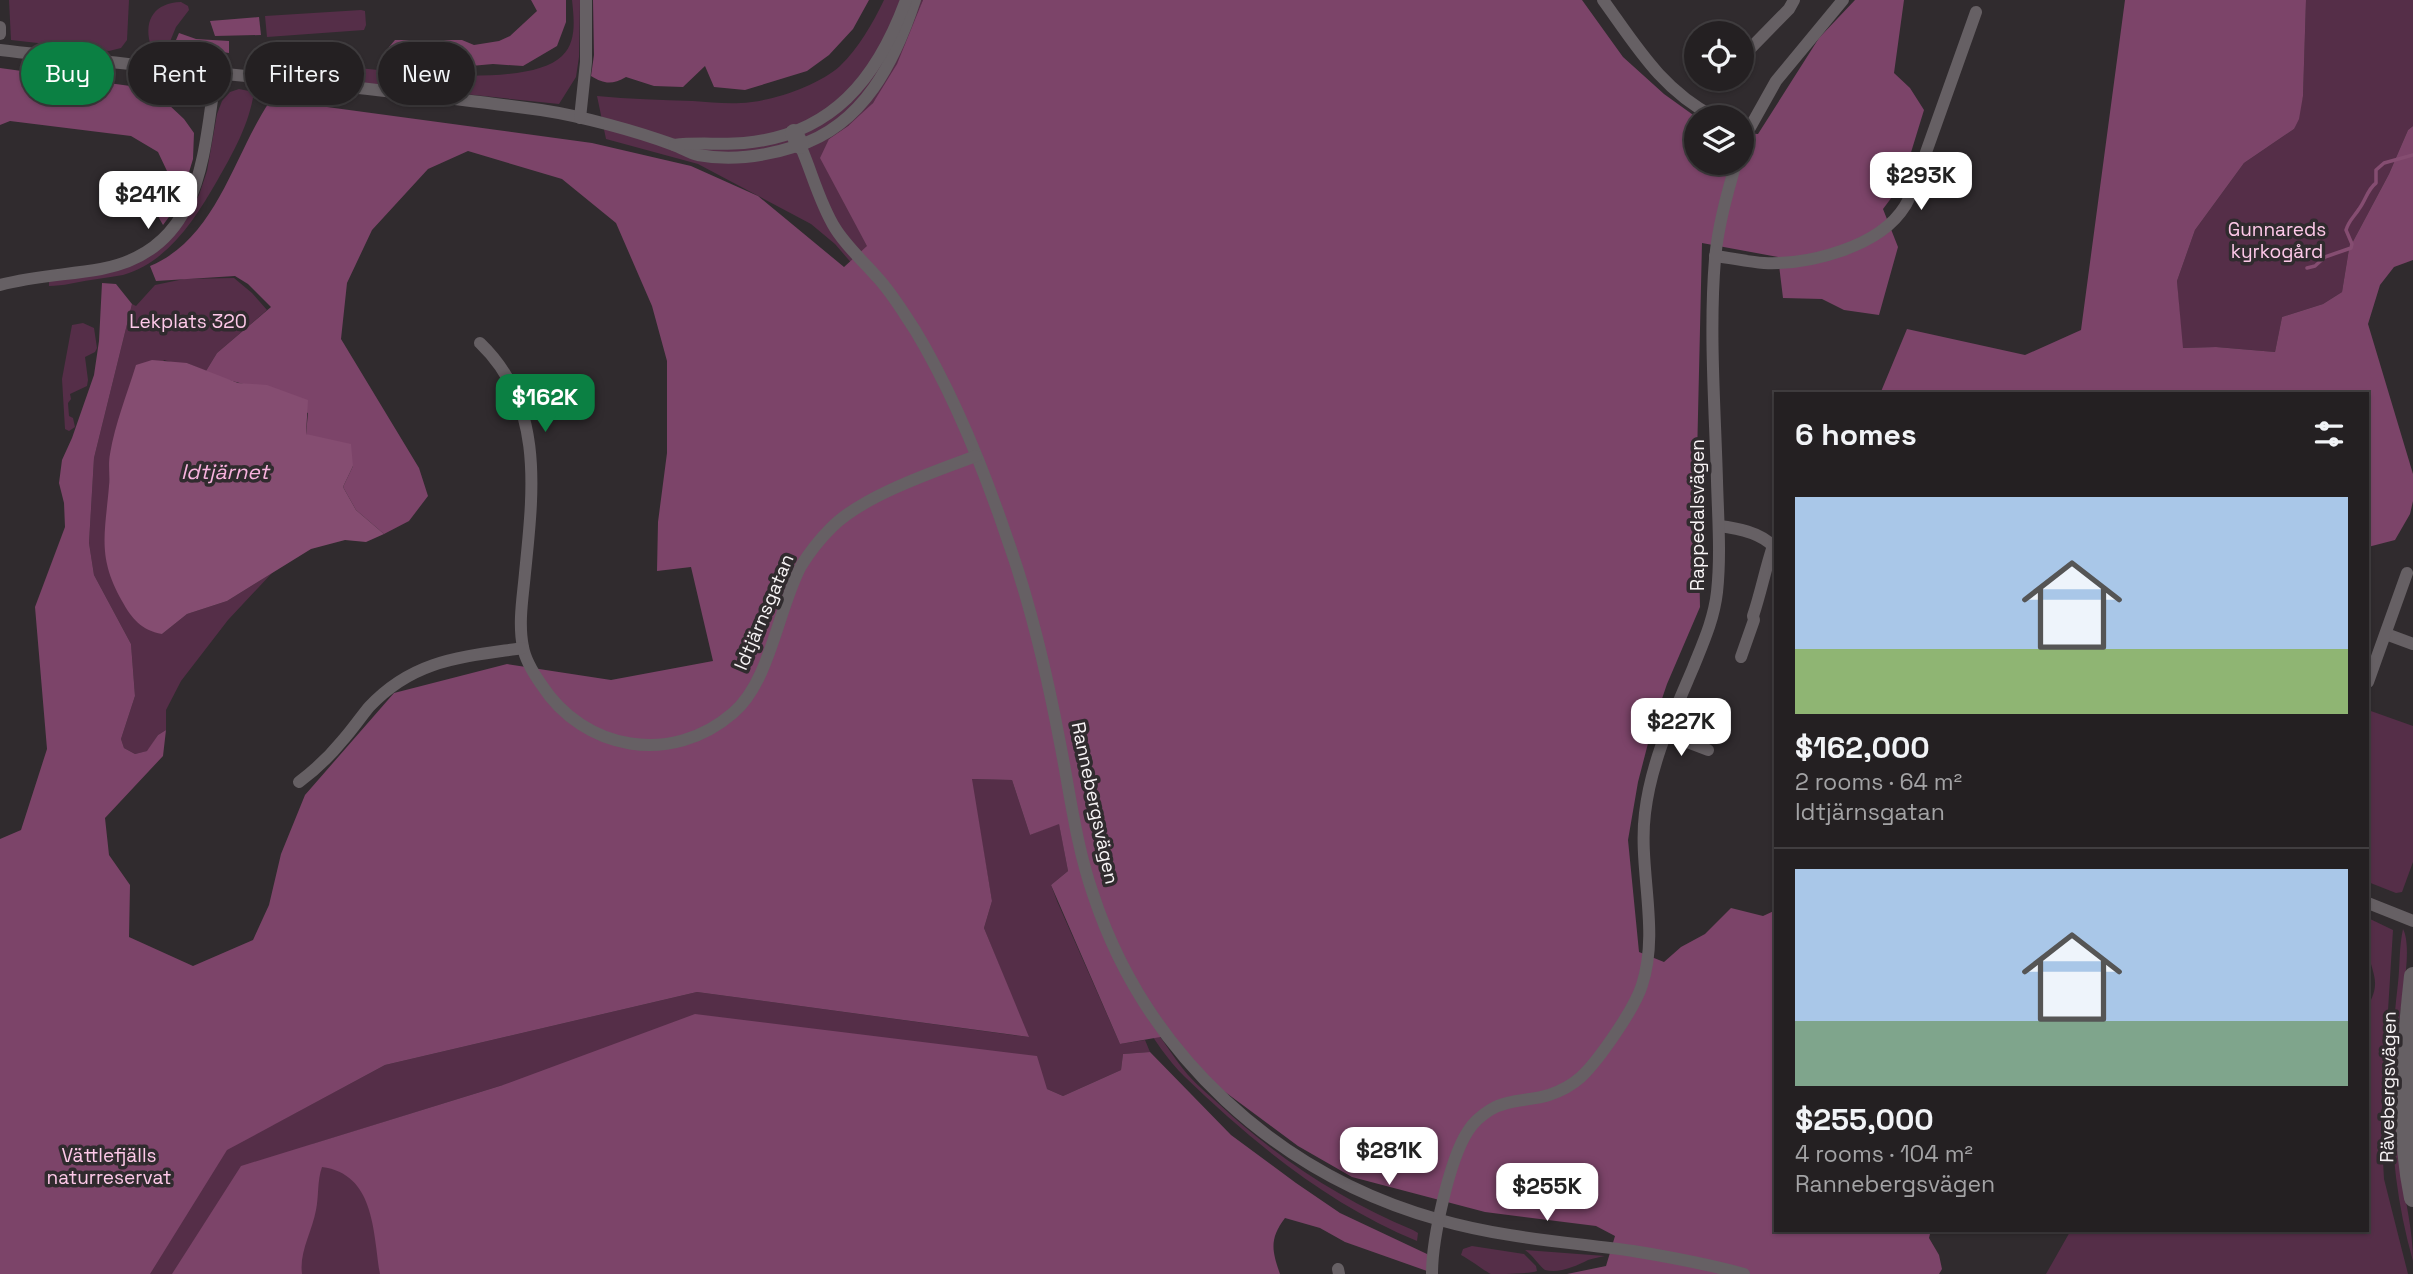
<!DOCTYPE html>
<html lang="en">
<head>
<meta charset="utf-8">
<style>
	:root { --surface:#242022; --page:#2c282a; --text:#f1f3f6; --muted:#a3a3a5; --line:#413e40; --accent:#0b8043 }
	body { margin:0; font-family:"Space Grotesk",sans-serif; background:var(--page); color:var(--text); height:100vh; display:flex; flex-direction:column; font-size:26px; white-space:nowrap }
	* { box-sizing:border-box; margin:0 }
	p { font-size:23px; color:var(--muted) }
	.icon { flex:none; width:38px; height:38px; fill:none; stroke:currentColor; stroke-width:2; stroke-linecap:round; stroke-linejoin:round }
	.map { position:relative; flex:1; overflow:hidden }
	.sheet { position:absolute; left:1774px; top:392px; width:595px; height:840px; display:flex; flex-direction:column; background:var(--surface); border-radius:0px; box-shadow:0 2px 5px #0004,0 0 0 2px var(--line) }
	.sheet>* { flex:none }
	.guide { position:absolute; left:21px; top:42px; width:665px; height:63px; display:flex; gap:14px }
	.tools { position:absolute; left:1684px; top:21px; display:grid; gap:14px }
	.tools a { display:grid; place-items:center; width:70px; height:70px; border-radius:50%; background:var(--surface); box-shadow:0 2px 5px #0004,0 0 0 2px var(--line); font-size:35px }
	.price { position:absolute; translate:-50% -60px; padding:0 16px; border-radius:14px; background:#fff; color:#222; font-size:23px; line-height:46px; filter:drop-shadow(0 2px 4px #0008) }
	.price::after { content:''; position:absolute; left:50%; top:42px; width:21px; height:16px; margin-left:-10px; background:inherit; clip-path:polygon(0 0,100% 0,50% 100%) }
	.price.selected { background:var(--accent); color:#fff }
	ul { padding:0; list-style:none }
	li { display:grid; align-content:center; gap:14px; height:371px; padding:0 21px }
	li+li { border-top:2px solid var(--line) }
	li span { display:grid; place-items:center; height:217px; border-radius:0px; color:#555 }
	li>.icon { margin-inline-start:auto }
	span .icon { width:126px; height:126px; fill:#fffc; stroke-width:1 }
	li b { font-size:30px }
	h2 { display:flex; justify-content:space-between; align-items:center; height:84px; padding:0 21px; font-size:30px }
	.tag { padding:0 24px; border-radius:32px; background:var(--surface); box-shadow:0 2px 5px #0004,0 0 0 2px var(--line); font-size:24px; line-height:63px }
	.tag.selected { background:var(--accent); color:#fff }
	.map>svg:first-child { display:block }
	.green { fill:#552e48 }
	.forest { fill:#7c4469 }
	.water { fill:#854d71 }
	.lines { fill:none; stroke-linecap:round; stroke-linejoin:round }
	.stream { stroke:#854d71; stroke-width:3.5 }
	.street { stroke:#666064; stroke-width:12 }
	.secondary { stroke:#666064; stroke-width:18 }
	.labels { text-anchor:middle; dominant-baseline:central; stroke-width:7; stroke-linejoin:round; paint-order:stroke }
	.park-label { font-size:19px; fill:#fec9e9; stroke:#302b2e }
	.street-label { font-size:19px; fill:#f7f3f5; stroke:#302b2e }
	.water-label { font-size:21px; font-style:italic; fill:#f8b3de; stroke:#302b2e }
</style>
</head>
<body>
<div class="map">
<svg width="2413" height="1274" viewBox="0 0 2413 1274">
	<rect width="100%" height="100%" fill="#302b2e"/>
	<!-- green -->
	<g class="green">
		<path d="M9 0H129L127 40 121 48 109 51 11 40Z"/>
		<path d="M572 0H580L579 57 576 77 559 104 264 73 266 55C324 63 520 97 562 56 577 42 574 19 572 0Z"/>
		<path d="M884 0H923C912 33 895 77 872 104 860 118 844 129 829 139L893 287 886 303 835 244 811 224 698 164 606 139 597 96C629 99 661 100 693 101 709 102 725 104 741 103 770 102 818 86 840 66 858 49 873 23 884 0Z"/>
		<path d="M2306 0H2413V126L2408 130 2389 174 2349 249 2342 292 2323 304 2282 317 2275 352 2216 347 2182 348 2177 281 2195 230 2244 163 2294 129 2303 96Z"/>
		<path d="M181 2 188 6 189 10 176 27 169 44 150 43C144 19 155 3 181 2Z"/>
		<path d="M361 10 365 11 366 25 364 30 267 37 265 16Z"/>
		<path d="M239 89 254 92C249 125 233 153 217 181 195 219 168 262 123 275 113 277 102 278 91 280 77 282 63 286 49 286V281L117 269 188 214 199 195 207 171 217 114 222 101 230 92Z"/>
		<path d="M234 278 252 293 267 310 217 353 206 371 187 363H174L164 360 110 454 109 484 162 634 187 614 227 601 272 573 228 620 181 681 166 710V730L158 735 148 751 135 754 124 748 121 739 135 696 131 644 94 575 89 543 94 458 132 304 136 306 155 285 184 279Z"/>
		<path d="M83 323 94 328 97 348 95 352 85 357 88 380 87 386 70 394 71 399 68 403 69 416 73 418 75 427 69 431 65 429 62 379 72 325Z"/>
		<path d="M2368 710 2413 726V862L2402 892 2396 893 2368 882Z"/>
		<path d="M971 779 1012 780 1030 835 1059 823 1068 871 1051 885 1057 901 1120 1044 1145 1040 1150 1052 1123 1054 1121 1070 1063 1096 1047 1089 503 1085 313 1144 586 1274H0V995L273 1125 385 1065 697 992 1028 1037 984 928 992 901Z"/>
		<path d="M2368 918 2393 930 2381 1124 2384 1179 2408 1274H2046L2071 1230H2368V1006C2381 982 2373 976 2368 952 2366 942 2368 929 2368 918Z"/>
		<path d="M2403 929C2413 948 2401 1001 2399 1024 2395 1072 2395 1122 2401 1170 2405 1201 2413 1230 2413 1261 2387 1170 2387 1076 2398 983 2400 965 2399 947 2403 929Z"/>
		<path d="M1120 985C1146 1011 1164 1046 1188 1075 1198 1086 1209 1095 1220 1105 1276 1157 1341 1200 1413 1230L1418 1233 1417 1241C1329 1205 1252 1142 1185 1077 1159 1052 1140 1015 1120 985Z"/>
		<path d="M1472 1246 1524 1254 1536 1266 1537 1271C1530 1274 1499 1274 1491 1274 1486 1272 1469 1259 1461 1255L1463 1249Z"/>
		<path d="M1525 1250 1605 1256C1600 1257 1594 1258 1588 1260 1576 1266 1559 1274 1545 1270 1538 1265 1534 1256 1525 1250Z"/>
	</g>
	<!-- forest -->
	<g class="forest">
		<path d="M531 0H566V22L557 46 523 66 493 64 404 72 389 47 395 40H462L474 45 499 41 510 36 537 11Z"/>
		<path d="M593 0H869L853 29 829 55 807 71 745 90 714 87 705 66 683 87 654 86 626 77C612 85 604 84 591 76L594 55Z"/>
		<path d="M923 0H1582L1623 57 1664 94 1696 117V163H1741V133L1758 134 1819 38 1855 0H1904L1894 73 1910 88 1924 110 1901 185 1883 209 1898 247 1879 315 1844 310 1822 299 1783 298 1778 257 1702 243 1697 458 1700 607 1667 684 1652 728 1638 782 1628 840 1639 952 1664 962 1681 947 1705 934 1731 908 1763 916 1776 910V1230H1931L1929 1238 1939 1255 1942 1269 1939 1274H1567L1606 1266 1615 1236 1596 1226 1485 1212 1352 1177 1298 1146 1213 1083 1172 1035 1120 1044 1051 885 1068 871 1059 824 1030 835 1012 780 972 779 992 901 984 928 1029 1037 697 992 385 1065 227 1150 150 1274H0V839L21 830 47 749 35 607 65 527 64 503 59 483 62 460 72 438 94 375 99 341 102 283 116 284 132 304 94 458 89 543 94 575 131 644 135 696 121 739 124 748 135 754 147 751 158 735 166 730 163 756 105 818 109 855 130 885 129 937 193 966 253 940 269 905 281 854 305 795 394 693 507 664 611 680 713 661 691 567 657 571 658 522 667 453V361L652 306 616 223 562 179 468 151 428 169 372 230 347 283 341 339 419 468 428 496 409 521 384 534 356 510 343 487 353 466 306 434 308 413 247 385 221 378 206 371 217 353 271 307 248 284 235 276 156 281 150 266C217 238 233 156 270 101L290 102 592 143 691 166 758 196 844 267 867 246 820 158 829 139 848 126 873 103 897 64Z"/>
		<path d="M2125 0H2306L2303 96 2299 119 2294 129 2244 163 2195 230 2177 281 2183 348 2216 347 2275 352 2282 317 2323 304 2342 292 2349 249 2389 174 2408 130 2413 126V260L2394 267 2380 285 2368 324 2413 474V501L2410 514 2395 540 2368 547V394H1880L1907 329 2025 355 2081 330Z"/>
		<path d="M259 17 261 35 215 36 210 21Z"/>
		<path d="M179 33 196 39 229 41V53L180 46 176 40Z"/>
		<path d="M0 68 152 89 184 119 194 133 193 159 180 202 163 225 159 218 167 171 158 152 131 136 10 121 0 125Z"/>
		<path d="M695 1014 1037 1056 1047 1089 1063 1096 1121 1070 1123 1054 1150 1052 1231 1135 1296 1183 1340 1213 1427 1254V1271L1345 1242 1320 1228 1285 1218C1269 1239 1272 1251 1280 1274H380C373 1232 375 1174 322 1167 317 1181 319 1196 316 1210 312 1232 299 1252 302 1274H172L241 1166 503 1085Z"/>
	</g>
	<!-- water -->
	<path class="water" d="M152 360 187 363 238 383 267 385 308 400 306 434 351 444 353 466 343 487 356 510 384 534 366 542 345 540 311 549 227 601 187 614 162 634C141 630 132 619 122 601 97 557 105 534 109 486 110 476 108 464 110 454 115 424 127 394 136 365Z"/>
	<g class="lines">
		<!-- stream -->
		<path class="stream" d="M2307 268 2315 266 2325 257 2351 248 2352 244 2346 230C2349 220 2354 217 2359 209 2366 200 2367 190 2376 183V170L2384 163 2413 155"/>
		<!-- street -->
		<g class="street">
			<path d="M1603 0C1637 47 1661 89 1714 117"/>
			<path d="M0 27V34"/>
			<path d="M0 50C180 71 361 85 541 110 581 116 636 131 674 145 682 148 690 153 698 155 730 161 766 156 797 146 864 125 895 61 915 0"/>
			<path d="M1741 58 1789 9 1794 0"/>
			<path d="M580 118 586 62V0"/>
			<path d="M674 145C697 142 720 145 744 143 832 135 877 79 906 0"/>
			<path d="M800 145C812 172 819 202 835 228 846 246 863 261 877 277 892 293 903 312 915 330 954 395 983 467 1007 538 1031 605 1047 674 1060 743 1070 793 1076 845 1093 894 1146 1055 1278 1175 1440 1220 1503 1238 1568 1242 1633 1251 1670 1257 1707 1264 1744 1274"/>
			<path d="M1741 148 1748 131 1776 81 1843 0"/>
			<path d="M1715 256C1732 258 1748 262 1764 263 1809 265 1880 247 1905 206 1909 200 1911 193 1914 186L1976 12"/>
			<path d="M0 285C34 276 67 275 101 269 203 250 203 155 216 72"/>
			<path d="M480 343C545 405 533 493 525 573 523 596 518 623 523 647 525 659 534 674 541 684 584 751 672 766 733 713 770 682 778 609 801 566 809 553 820 539 831 528 862 496 933 472 976 456"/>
			<path d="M1719 526C1737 528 1759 532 1773 546 1765 570 1761 592 1753 616L1754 620 1741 657"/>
			<path d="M2386 634 2413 644"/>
			<path d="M2368 682 2407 573"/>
			<path d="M1666 734 1708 750"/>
			<path d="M299 782C315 770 329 757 342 741 352 730 360 718 369 707 414 659 462 657 523 648"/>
			<path d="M2368 903 2413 921"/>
			<path d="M1338 1269 1339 1274"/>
			<path d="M1432 1274C1432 1240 1449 1160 1468 1131 1473 1123 1482 1115 1490 1110 1508 1099 1530 1101 1549 1095 1561 1091 1572 1085 1581 1077 1599 1060 1635 1008 1642 985 1660 930 1638 870 1645 813 1651 762 1673 715 1693 668 1703 643 1714 619 1717 592 1721 555 1718 518 1717 481 1715 408 1709 331 1715 259 1718 226 1727 194 1736 163"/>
		</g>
		<!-- secondary -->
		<g class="secondary">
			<path d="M794 133 800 145"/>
			<path d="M2413 976C2405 1050 2398 1125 2413 1198"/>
		</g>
	</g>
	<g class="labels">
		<!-- park labels -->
		<g class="park-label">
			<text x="2277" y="229">Gunnareds<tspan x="2277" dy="22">kyrkogård</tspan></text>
			<text x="188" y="321">Lekplats 320</text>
			<text x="109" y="1155">Vättlefjälls<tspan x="109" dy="22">naturreservat</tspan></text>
		</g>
		<!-- street labels -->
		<g class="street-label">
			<text transform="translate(1697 515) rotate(-90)">Rappedalsvägen</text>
			<text transform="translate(764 612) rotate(-67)">Idtjärnsgatan</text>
			<text transform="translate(1095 803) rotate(78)">Rannebergsvägen</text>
			<text transform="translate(2388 1087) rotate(-89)">Rävebergsvägen</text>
		</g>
		<!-- water labels -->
		<g class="water-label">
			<text x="225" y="471">Idtjärnet</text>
		</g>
	</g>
</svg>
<div class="tools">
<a><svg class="icon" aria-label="locate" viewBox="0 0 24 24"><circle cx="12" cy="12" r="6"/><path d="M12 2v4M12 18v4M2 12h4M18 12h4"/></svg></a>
<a><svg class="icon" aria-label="layers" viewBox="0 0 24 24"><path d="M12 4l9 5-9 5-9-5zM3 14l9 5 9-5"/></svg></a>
</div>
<b class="price" style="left:1921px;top:212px">$293K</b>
<b class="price" style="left:148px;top:231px">$241K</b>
<b class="price selected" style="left:545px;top:434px">$162K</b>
<b class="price" style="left:1681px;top:758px">$227K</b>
<b class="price" style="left:1389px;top:1187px">$281K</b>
<b class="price" style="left:1547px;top:1223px">$255K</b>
<div class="guide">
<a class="tag selected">Buy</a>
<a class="tag">Rent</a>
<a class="tag">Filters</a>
<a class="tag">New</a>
</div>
<section class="sheet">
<h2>6 homes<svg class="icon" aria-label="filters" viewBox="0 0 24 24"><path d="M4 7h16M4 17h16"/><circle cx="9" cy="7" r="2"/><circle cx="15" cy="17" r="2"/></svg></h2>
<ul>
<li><span style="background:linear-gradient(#a9c7e8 70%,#8fb573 0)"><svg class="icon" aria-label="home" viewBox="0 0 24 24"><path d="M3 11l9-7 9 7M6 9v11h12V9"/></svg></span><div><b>$162,000</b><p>2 rooms · 64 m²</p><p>Idtjärnsgatan</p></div></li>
<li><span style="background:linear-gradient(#a9c7e8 70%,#7fa58c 0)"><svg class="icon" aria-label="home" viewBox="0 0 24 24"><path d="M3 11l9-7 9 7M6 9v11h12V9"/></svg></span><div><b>$255,000</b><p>4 rooms · 104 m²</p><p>Rannebergsvägen</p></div></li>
</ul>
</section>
</div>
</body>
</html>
